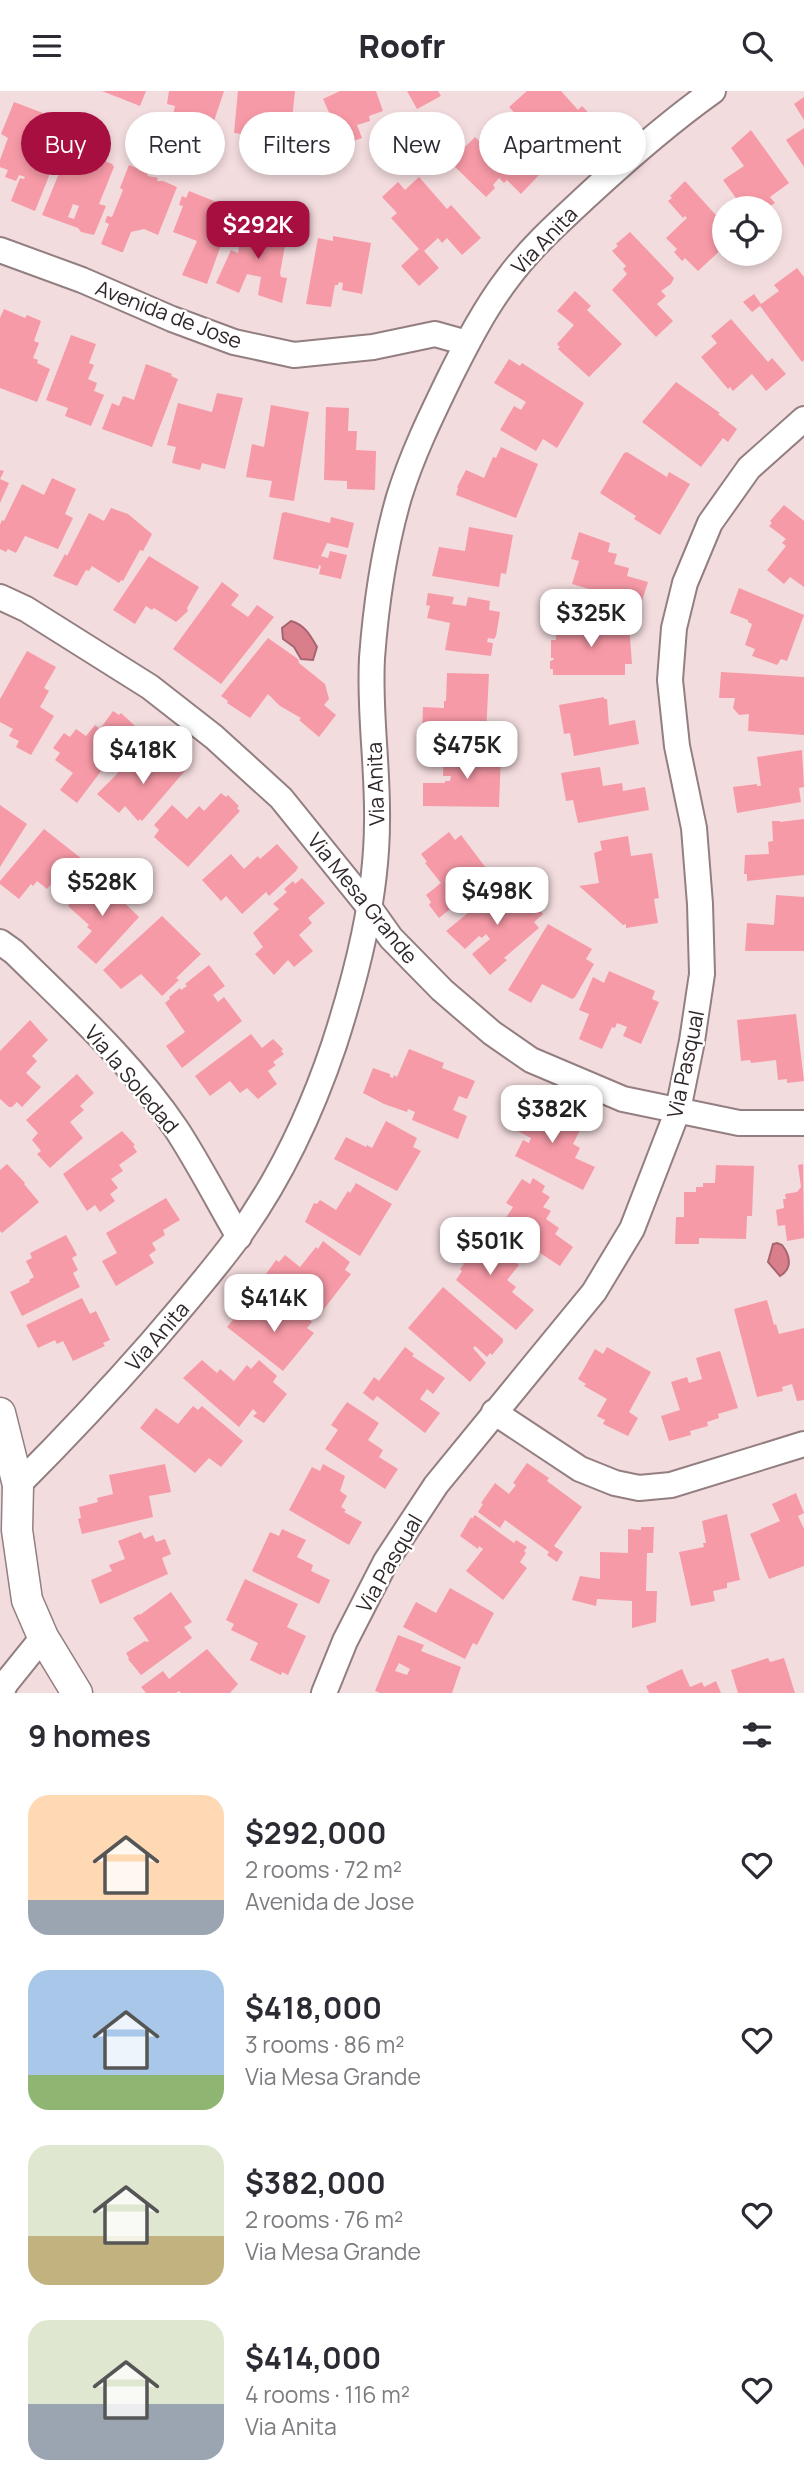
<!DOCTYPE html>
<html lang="en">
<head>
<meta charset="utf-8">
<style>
	:root { --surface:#fff; --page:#f2f2f3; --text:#2b2b33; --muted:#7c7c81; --accent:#a70f41 }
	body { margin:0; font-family:Manrope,sans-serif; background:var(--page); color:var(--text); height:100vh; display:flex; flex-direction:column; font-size:26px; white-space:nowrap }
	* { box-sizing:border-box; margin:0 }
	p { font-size:23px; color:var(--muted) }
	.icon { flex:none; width:38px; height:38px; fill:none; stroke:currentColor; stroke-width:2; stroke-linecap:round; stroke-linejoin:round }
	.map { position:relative; height:1602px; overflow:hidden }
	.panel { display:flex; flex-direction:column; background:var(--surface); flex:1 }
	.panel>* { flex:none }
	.guide { position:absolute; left:21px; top:21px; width:763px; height:63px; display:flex; gap:14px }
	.tools { position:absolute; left:712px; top:105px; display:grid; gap:14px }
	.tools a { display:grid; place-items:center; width:70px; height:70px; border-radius:50%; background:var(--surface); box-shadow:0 4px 10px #0003; font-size:35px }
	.price { position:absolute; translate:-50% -60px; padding:0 16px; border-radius:14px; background:#fff; color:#222; font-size:23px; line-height:46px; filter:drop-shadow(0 2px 4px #0008) }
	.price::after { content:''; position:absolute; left:50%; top:42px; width:21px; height:16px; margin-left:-10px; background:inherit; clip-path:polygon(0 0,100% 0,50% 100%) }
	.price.on { background:var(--accent); color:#fff }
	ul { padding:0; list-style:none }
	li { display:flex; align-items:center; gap:21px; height:175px; padding:0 28px }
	li span { display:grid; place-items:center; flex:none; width:196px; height:140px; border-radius:21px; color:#555 }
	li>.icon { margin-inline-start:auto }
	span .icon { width:84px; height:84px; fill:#fffc; stroke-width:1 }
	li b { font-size:30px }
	h2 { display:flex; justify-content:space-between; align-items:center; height:84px; padding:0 28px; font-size:30px }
	.tag { padding:0 24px; border-radius:32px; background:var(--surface); box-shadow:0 4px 10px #0003; font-size:24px; line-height:63px }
	.tag.on { background:var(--accent); color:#fff }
	header { display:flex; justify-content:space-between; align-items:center; height:91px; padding:0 28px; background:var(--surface); font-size:32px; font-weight:800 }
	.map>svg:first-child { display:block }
	.water { fill:#d97f8c; stroke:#a6656e; stroke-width:2 }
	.building { fill:#f79aa7; fill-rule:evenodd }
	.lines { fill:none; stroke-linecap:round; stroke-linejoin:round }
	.minor-casing { stroke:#937e80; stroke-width:28 }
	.tertiary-casing { stroke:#937e80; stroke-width:33 }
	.minor { stroke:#fff; stroke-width:24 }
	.tertiary { stroke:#fff; stroke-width:30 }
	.labels { text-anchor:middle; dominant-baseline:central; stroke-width:5; stroke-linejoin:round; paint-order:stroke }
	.street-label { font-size:21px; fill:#302728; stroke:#fff }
</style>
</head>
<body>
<header><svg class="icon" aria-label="menu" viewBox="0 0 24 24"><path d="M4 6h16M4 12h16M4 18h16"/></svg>Roofr<svg class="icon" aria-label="search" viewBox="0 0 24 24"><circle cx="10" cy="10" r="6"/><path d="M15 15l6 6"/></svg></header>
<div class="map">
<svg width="804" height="1602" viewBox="0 0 804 1602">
	<rect width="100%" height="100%" fill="#f3dcde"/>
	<!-- water -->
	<g class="water">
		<path d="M291 530C305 534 310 544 317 556L313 569 301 568 294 556 283 548 282 537Z"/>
		<path d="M777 1152 782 1154C790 1164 793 1177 780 1185L768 1171 773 1153Z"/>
	</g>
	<!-- building -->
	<g class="building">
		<path d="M102 0H146L140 15Z"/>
		<path d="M169 0H224L213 33 173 24 175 15 167 13Z"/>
		<path d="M238 0H295L290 48 234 42Z"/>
		<path d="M340 0H376L383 20 369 25 370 30 357 34 362 47 339 55 330 29 332 28 323 8Z"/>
		<path d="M407 0H438L441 5 417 18Z"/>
		<path d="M527 0H561L578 19 582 15 598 32 578 50 564 34 556 41 554 38 541 50 509 16Z"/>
		<path d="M804 6V29L794 13Z"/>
		<path d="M14 11 43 22 36 41 48 46 45 54 59 60 35 120 11 110 20 87 24 88 25 86 19 84 16 90 5 86 8 79 0 76V69L8 47 1 43Z"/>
		<path d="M804 37V76L786 49Z"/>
		<path d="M751 39 789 92 770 106 775 112 767 117H743L723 89 744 75 731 57Z"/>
		<path d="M496 41 539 84 521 103 507 89 504 92 499 87 493 94 495 97 486 106 450 71 475 46 483 54Z"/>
		<path d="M71 53 94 62 93 65 112 73 114 76 99 113 106 115 94 144 81 141 78 137 42 124ZM73 113 79 115 74 128 68 126Z"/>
		<path d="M129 74 146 81 148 85 158 87 157 90H163L177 96 158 144 144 138 131 141 123 161H121L101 153 109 133 105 131 107 125 112 126 123 99 120 97Z"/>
		<path d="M419 86 447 118 451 114 481 147 462 164 447 147 442 152 438 147 424 160 439 177 419 195 401 175 419 158 391 127 397 122 382 106 398 91 405 99Z"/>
		<path d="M685 90 724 133V143L718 149 724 156 698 180 685 167 682 170 674 161 677 158 666 147 687 127 685 125 683 127 668 110 672 107 670 105Z"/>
		<path d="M189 100 234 118 207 193 182 184 197 150 173 141 183 115 179 114 182 105 186 107Z"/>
		<path d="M243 132 288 138 280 182 281 186 287 187 282 212 258 204 261 186 247 183 239 202 216 192 231 159 238 162Z"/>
		<path d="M630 141 674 187 671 193 661 200 666 205 657 213 673 230 656 246 612 199 627 183 623 178 626 175 612 160 618 155 616 153Z"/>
		<path d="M333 145 371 152 362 203 342 199 343 192 339 191 338 194H335L331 216 306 213 318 147 333 150Z"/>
		<path d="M797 177 804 186V269L802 271 760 215 752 221 743 211 754 203 761 213 779 200 774 194Z"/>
		<path d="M575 200 591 215 587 219 622 253 589 286 558 258 560 256 557 253 574 234 557 220Z"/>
		<path d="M4 218 25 227 27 224 41 230 34 250 39 252 33 267 38 269 37 272 50 278 37 311 0 297V227Z"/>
		<path d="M731 228 768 271 772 267 786 283 766 300 752 283 733 300 730 296 728 298 701 266 717 252 711 245Z"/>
		<path d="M71 244 96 253 89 272 94 274 88 288 97 292 94 300 104 304 91 335 65 325 68 317 46 309Z"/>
		<path d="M509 268 520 275 522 272 584 312 557 357 543 348 536 360 500 339 514 315 521 319 526 311 494 292Z"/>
		<path d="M146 273 172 283 171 285 178 288 152 356 102 338 112 312 119 315 123 305 134 309Z"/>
		<path d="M676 291 720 322 718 323 737 338 728 351 723 347 701 376 642 331Z"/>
		<path d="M217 302 243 307 225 378 202 372 200 379 172 372 176 356 167 354 178 312 212 321Z"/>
		<path d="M271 314 309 321 294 410 269 406 272 390 246 386 252 353 264 356Z"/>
		<path d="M326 316 349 317 348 340H357L356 359 376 360 375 399 347 398V390L324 389Z"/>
		<path d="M501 356 538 373 516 427 456 404 458 397 457 396 466 379 484 387 493 366 496 367Z"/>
		<path d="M627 361 667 386 669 381 690 393 660 444 634 428 636 425 600 402 624 362Z"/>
		<path d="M0 379 4 380 0 388 9 392 0 412Z"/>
		<path d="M52 387 76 398 65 423 73 427 58 458 25 445 16 462 8 458 6 461 0 458V434L2 429 4 430 22 393 44 404Z"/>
		<path d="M784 414 804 430V496L790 486 784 493 767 479 786 455 782 452 786 448 769 435 772 432 770 430Z"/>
		<path d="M111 417 128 423 152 443 143 460 140 459 123 490 121 489 119 492 92 475 89 480 86 479 77 495 53 485 65 463 67 465 89 422 104 430Z"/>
		<path d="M285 421 330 432 331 426 354 432 348 457 327 452 321 465 328 467 330 460 347 464 341 488 319 483 321 475 319 474 318 478 273 468 282 422Z"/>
		<path d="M469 436 513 444 506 483 501 482 499 496 432 485 439 456 465 460Z"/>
		<path d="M579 441 610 452 608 461 617 463 614 473 629 477 627 485 648 491 641 513 572 493 579 470 571 468Z"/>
		<path d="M149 465 199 496 187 517 188 520 176 531 154 517 152 519 146 515 135 533 113 519Z"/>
		<path d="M222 491 239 504 231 514 248 526 257 514 274 526 221 593 173 558Z"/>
		<path d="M739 497 804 524 787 570 781 568 777 574 752 565 755 558 745 554 752 533 748 531V529L730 522Z"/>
		<path d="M428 502 454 506 452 513 466 515 468 506 490 510 489 519 500 521 496 545 494 548 488 547 487 551 493 552 491 565 445 559 450 532 427 527 430 515 426 514Z"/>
		<path d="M590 529 593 532 629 534 632 573H625V584H553V578H550V570L553 569 554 567H551V549H556V532Z"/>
		<path d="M268 547 298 568 299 572 325 593 329 608 324 614 336 624 319 646 299 629 301 627 280 615 268 603 250 627 227 612 228 610 221 605Z"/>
		<path d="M27 560 56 576 44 597 49 600 40 616 54 625 31 664 16 656 19 650 9 645 13 638 0 631V608Z"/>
		<path d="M721 581 804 586V644L748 640 749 623 739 624 733 617 735 607H719Z"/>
		<path d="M447 582 489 583 486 643 422 642 423 616 444 617V610H446Z"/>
		<path d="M604 606V608H607L609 634 635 629 639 653 574 665 570 642 564 643 559 614Z"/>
		<path d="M113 620 119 624 121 622 135 635 77 712 60 699 73 682 55 669 60 662 53 657 64 642 70 646 76 638 86 645 95 634 100 638Z"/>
		<path d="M802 659 804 696 799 697 801 711 737 722 733 696 757 693V695H761L757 666Z"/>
		<path d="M168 660 189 675 142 730 140 728 138 730 125 715 119 722 97 703 117 683 125 671 140 684 151 671 155 675Z"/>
		<path d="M444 660 501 662 499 716 423 715V692H445V690H450L451 685H443Z"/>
		<path d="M600 676 603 695 622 692 623 700 645 696 649 719 578 732 573 709 566 710 561 682Z"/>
		<path d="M221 702 226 706 228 704 239 715 237 717 240 720 188 776 154 746 159 739 154 734 172 714 187 728 199 715 204 720Z"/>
		<path d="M0 714 27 733 0 776Z"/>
		<path d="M804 728V784L747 790V783H744L745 764 769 763 768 751 773 750 772 730H780V731Z"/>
		<path d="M44 738 82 768 77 775 83 780 66 802 53 791 47 798 37 790 33 795 31 793 19 808 0 793V790Z"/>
		<path d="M449 741 455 749 461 744 492 785 439 827 429 814 431 811 426 804 441 792 425 772 427 771 421 763Z"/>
		<path d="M628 745 631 765 652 762 659 807 654 808 658 832 626 837V833L623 834 579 795 599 792 594 762 602 759 600 750Z"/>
		<path d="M277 753 298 776 296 780 269 805 266 801 242 823 226 805 221 810 202 789 231 763 244 778 258 765 260 768Z"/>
		<path d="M97 785 139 826 96 873 77 856 92 840 87 836 89 834 68 815Z"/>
		<path d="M302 787 325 812 308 827 312 832 299 844 313 860 294 876 288 869 274 884 255 863 263 856 253 842 279 818 273 813 287 801 284 798 293 790 295 793Z"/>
		<path d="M502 794 514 808 523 800 543 823 534 831 539 837 504 867 507 869 490 884 472 863 490 848 486 843 482 847 479 845 465 858 446 840Z"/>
		<path d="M776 804 804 806V860H745L747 832 774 834Z"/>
		<path d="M162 825 201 863 176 887 179 889 162 905 141 883 121 898 103 879Z"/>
		<path d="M548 833 592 858 586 868 594 873 575 906 572 908 542 893 531 912 508 899Z"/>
		<path d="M209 874 225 895 213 904 218 911 224 906 242 930 182 977 166 955 185 941 165 912 170 908 169 906 180 897 181 899 187 895 185 893Z"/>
		<path d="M609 880 655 900 652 908 659 911 641 953 623 945 627 936 617 932 615 937 612 936 602 958 579 948 589 923 579 919 593 886 604 892Z"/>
		<path d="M796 923 804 990 787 992V988L778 989 776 969 751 972 750 969 741 970 737 929Z"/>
		<path d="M30 929 48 949 32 965 37 970 26 982 41 996 22 1016 17 1011 12 1016H9L0 1008V960Z"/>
		<path d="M251 943 262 957 273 948 283 958 281 960 284 963 273 971 276 974 268 980 277 993 258 1008 247 997 240 1002 230 990 210 1005 195 985Z"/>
		<path d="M409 958 444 972 442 977 475 990 467 1008 459 1005 453 1019 467 1025 458 1048 412 1029 415 1021 408 1018 407 1021 384 1013 363 1002 373 977 390 983V986L393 987 394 984 397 986Z"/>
		<path d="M77 983 94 1002 80 1015 84 1019 70 1031 83 1047 50 1077 37 1063 41 1060 32 1049 38 1042 26 1029Z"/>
		<path d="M524 1012 544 1022 546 1017 582 1035 573 1053 580 1057 575 1067 595 1076 583 1099 515 1065 523 1049 529 1052 531 1047 512 1037Z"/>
		<path d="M386 1030 417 1047 413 1056 421 1060 397 1100 334 1068 346 1046 366 1056 367 1054 372 1057Z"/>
		<path d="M122 1040 135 1054 133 1055 137 1061 119 1074 123 1080 111 1088 118 1097 110 1103 115 1110 100 1121 95 1114 87 1120 63 1083Z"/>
		<path d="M7 1073 25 1092 24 1093 39 1111 2 1142 0 1140V1079Z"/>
		<path d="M803 1073 804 1147 787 1150 785 1134 778 1135 776 1119 784 1117 783 1108H786L785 1103 797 1101 801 1096 798 1074Z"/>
		<path d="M716 1074 754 1075 752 1125H747L746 1148 699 1147V1153H675L676 1126H684V1101H696V1096H703V1092H715Z"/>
		<path d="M533 1087 545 1095 542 1101 550 1106 543 1116 551 1120 546 1128 559 1137 555 1143 573 1156 560 1175 500 1136 513 1116 506 1112 522 1088 530 1093Z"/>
		<path d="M356 1092 392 1113 360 1165 305 1131 314 1112 317 1113 320 1109 336 1119 348 1100 350 1102Z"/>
		<path d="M166 1107 180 1129 163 1139 165 1144 152 1152 156 1159 149 1164 154 1172 116 1195 102 1170 117 1162 106 1142Z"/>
		<path d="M460 1130 484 1145 481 1151 488 1159 492 1153 494 1155 496 1153 512 1166 515 1161 518 1164 513 1170 519 1174 507 1189 516 1196 512 1201 534 1219 516 1239 456 1189 462 1180 460 1178 464 1173 458 1168 469 1155 451 1145Z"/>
		<path d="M66 1144 77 1164 72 1167 78 1179 73 1182 80 1196 22 1225 10 1201 30 1191 29 1189 34 1186 26 1170 32 1167 30 1162Z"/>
		<path d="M323 1150 350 1171 345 1179 351 1183 320 1223 266 1183 276 1169 279 1171 285 1164 300 1176 316 1156 318 1158Z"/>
		<path d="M443 1196 503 1248V1251L492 1264 490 1262 487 1266 475 1255 473 1257 486 1272 470 1291 408 1237Z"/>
		<path d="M82 1207 90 1223 96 1220 110 1249 103 1252 105 1255 73 1270 63 1250 57 1253 55 1249 38 1257 26 1234Z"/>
		<path d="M767 1209 774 1234 776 1233 779 1243 804 1237V1309L797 1310 792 1293 782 1296 783 1300 757 1306 734 1218Z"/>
		<path d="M293 1215 312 1231 307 1237 314 1242 283 1280 227 1236 244 1216 259 1228 261 1226 266 1230 274 1220 281 1225Z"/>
		<path d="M405 1256 414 1263 412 1265 445 1287 433 1303 427 1298 420 1308 440 1322 425 1342 377 1305 373 1310 363 1302 374 1286 379 1290Z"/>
		<path d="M607 1256 651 1281 629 1321 638 1327 628 1345 603 1333 605 1329 597 1325 607 1308 584 1295 586 1293 578 1288 595 1258 603 1263Z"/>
		<path d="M720 1260 738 1317 718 1323 719 1327 707 1331 708 1335 690 1340 691 1344 669 1350 661 1325 680 1319 671 1291 687 1286 689 1292 702 1288 696 1267Z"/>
		<path d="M202 1269 217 1282 220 1278 234 1290 247 1274 251 1278 259 1269 277 1285 273 1291 287 1303 264 1332 253 1325 257 1322 253 1318 239 1336 183 1287Z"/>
		<path d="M347 1311 379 1332 368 1349 383 1359 379 1366 398 1378 385 1398 325 1358 338 1339 331 1334Z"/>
		<path d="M193 1315 198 1319 202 1315 243 1350 221 1376 209 1367 195 1382 140 1337 156 1317 178 1333Z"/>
		<path d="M527 1372 549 1387 547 1390 582 1416 554 1455 563 1461 557 1471 547 1464 549 1461 505 1429 500 1437 478 1421 483 1413 481 1412 495 1392 509 1403 516 1394 513 1392Z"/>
		<path d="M165 1373 171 1401 149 1405 153 1426 82 1443 78 1428 81 1427 79 1416 98 1411 97 1407 113 1403 109 1384Z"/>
		<path d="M323 1373 345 1385 340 1400 347 1405 341 1416 346 1419 344 1421 362 1431 349 1454 289 1419 312 1376 320 1380Z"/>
		<path d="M796 1402 804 1422 798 1425 804 1438V1475L769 1488 750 1443 780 1430 772 1413Z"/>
		<path d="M727 1423 740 1489 727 1492V1497L713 1500 715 1510 691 1515 679 1461 704 1456 703 1452H706L702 1430Z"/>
		<path d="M475 1424 514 1452 516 1449 527 1456 524 1460 526 1462 520 1471 527 1477 503 1509 466 1480 483 1458 479 1455 478 1458 460 1445 471 1426 472 1428Z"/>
		<path d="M641 1436H654L653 1462H647L646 1500H657L656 1531 632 1537V1510L597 1508 596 1515 572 1509 580 1485 600 1488V1461L628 1462V1438L641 1439Z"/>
		<path d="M282 1438 306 1449 297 1466 313 1474 311 1480 330 1489 319 1513 252 1480 270 1441 279 1445Z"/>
		<path d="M141 1441 144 1448 153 1444 156 1451 165 1448 171 1463 162 1467 168 1483 100 1513 91 1489 112 1480 109 1474 125 1468 118 1450Z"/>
		<path d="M245 1488 298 1513 287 1536 306 1545 288 1584 282 1581 281 1584 250 1569 258 1552 231 1539 234 1533 226 1529Z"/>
		<path d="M450 1497 494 1522 477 1554 473 1552 465 1568 403 1536 416 1511 436 1522Z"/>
		<path d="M171 1501 192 1531 184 1536 192 1547 141 1584 128 1568 129 1567 126 1562 145 1550 146 1551 149 1550 133 1527 139 1523 140 1524Z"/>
		<path d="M398 1544 424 1554 421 1560 461 1576 452 1602H380L375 1600ZM399 1572 410 1578 407 1584 395 1580Z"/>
		<path d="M207 1558 238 1593 230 1602H181L179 1600 176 1602H146L141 1596 163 1580 169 1588Z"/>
		<path d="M768 1567 770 1571 784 1567 795 1602H738L731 1579Z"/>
		<path d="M682 1578 690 1596 702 1591 704 1596 716 1590 721 1602H649L646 1595Z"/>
	</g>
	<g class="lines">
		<!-- minor casing -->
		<g class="minor-casing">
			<g id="minor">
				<path d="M0 159 82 189 172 228 234 251 294 264 373 256 435 243 467 252"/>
				<path d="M0 506 26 518 150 596 214 646 281 707 369 816 391 847 442 899 492 942 531 969 623 1008 739 1032H804"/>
				<path d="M0 851 14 861C71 917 132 972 177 1039 199 1073 218 1110 239 1146"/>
				<path d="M494 1321 580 1378 615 1392 639 1397 671 1394 804 1353"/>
				<path d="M18 1394C64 1348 109 1300 152 1251 180 1218 209 1185 235 1150 278 1092 311 1022 334 954 357 883 377 805 377 730 378 675 369 621 372 567 376 513 384 458 399 406 412 364 431 325 450 286 467 252 485 217 508 187 531 156 559 131 587 105 627 68 668 32 713 0"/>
				<path d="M1 1602 6 1592 43 1546"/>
				<path d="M324 1602 345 1550 386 1470 436 1394 594 1201 632 1138 678 1019 692 950 702 883 700 813 694 737 677 655 670 589 674 537 685 492 710 432 749 377 804 328"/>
			</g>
		</g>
		<!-- tertiary casing -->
		<g class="tertiary-casing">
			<path id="tertiary" d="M0 1322 18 1394 17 1439 27 1509 43 1546 77 1602"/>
		</g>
		<!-- minor -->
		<use href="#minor" class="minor"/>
		<!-- tertiary -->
		<use href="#tertiary" class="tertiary"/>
	</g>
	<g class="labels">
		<!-- street labels -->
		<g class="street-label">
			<text transform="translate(544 149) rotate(-46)">Via Anita</text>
			<text transform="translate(169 223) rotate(21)">Avenida de Jose</text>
			<text transform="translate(375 693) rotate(-92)">Via Anita</text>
			<text transform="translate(363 807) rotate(51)">Via Mesa Grande</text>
			<text transform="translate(685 973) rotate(-78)">Via Pasqual</text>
			<text transform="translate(132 988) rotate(50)">Via la Soledad</text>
			<text transform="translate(157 1245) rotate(-49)">Via Anita</text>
			<text transform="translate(389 1472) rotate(-60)">Via Pasqual</text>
		</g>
	</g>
</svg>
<div class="tools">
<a><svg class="icon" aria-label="locate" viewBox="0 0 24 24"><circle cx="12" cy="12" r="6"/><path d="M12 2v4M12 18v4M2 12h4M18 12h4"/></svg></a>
</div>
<b class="price on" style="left:258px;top:170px">$292K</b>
<b class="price" style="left:591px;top:558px">$325K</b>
<b class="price" style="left:467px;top:690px">$475K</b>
<b class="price" style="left:143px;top:695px">$418K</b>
<b class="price" style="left:102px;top:827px">$528K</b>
<b class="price" style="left:497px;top:836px">$498K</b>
<b class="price" style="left:552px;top:1054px">$382K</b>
<b class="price" style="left:490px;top:1186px">$501K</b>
<b class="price" style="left:274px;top:1243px">$414K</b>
<div class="guide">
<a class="tag on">Buy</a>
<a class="tag">Rent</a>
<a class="tag">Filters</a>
<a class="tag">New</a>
<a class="tag">Apartment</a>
</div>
</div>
<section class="panel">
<h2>9 homes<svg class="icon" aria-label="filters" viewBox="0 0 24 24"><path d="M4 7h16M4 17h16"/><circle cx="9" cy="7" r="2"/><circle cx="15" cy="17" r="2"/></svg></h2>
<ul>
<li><span style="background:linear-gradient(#ffd9b3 75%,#9aa5b1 0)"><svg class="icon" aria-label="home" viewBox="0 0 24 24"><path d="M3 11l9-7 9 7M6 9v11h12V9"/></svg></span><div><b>$292,000</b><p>2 rooms · 72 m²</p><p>Avenida de Jose</p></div><svg class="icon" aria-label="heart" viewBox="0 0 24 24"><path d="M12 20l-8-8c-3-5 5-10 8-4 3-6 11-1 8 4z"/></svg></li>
<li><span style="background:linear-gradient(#a9c7e8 75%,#8fb573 0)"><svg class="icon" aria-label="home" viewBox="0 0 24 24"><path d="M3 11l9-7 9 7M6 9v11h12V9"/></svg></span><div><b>$418,000</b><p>3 rooms · 86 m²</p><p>Via Mesa Grande</p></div><svg class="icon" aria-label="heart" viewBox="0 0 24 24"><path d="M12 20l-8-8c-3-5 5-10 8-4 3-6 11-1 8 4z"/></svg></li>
<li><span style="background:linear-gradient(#dfe7d0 65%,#c2b280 0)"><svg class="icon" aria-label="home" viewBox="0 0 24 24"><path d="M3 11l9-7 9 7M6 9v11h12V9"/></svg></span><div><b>$382,000</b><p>2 rooms · 76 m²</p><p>Via Mesa Grande</p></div><svg class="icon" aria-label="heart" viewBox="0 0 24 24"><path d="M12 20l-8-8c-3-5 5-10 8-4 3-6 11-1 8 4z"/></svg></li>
<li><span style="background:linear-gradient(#dfe7d0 60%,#9aa5b1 0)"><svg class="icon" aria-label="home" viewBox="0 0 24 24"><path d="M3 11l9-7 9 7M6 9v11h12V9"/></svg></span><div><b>$414,000</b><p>4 rooms · 116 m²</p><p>Via Anita</p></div><svg class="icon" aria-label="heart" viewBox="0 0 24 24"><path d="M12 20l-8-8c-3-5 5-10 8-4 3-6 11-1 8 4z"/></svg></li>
</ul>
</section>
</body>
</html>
